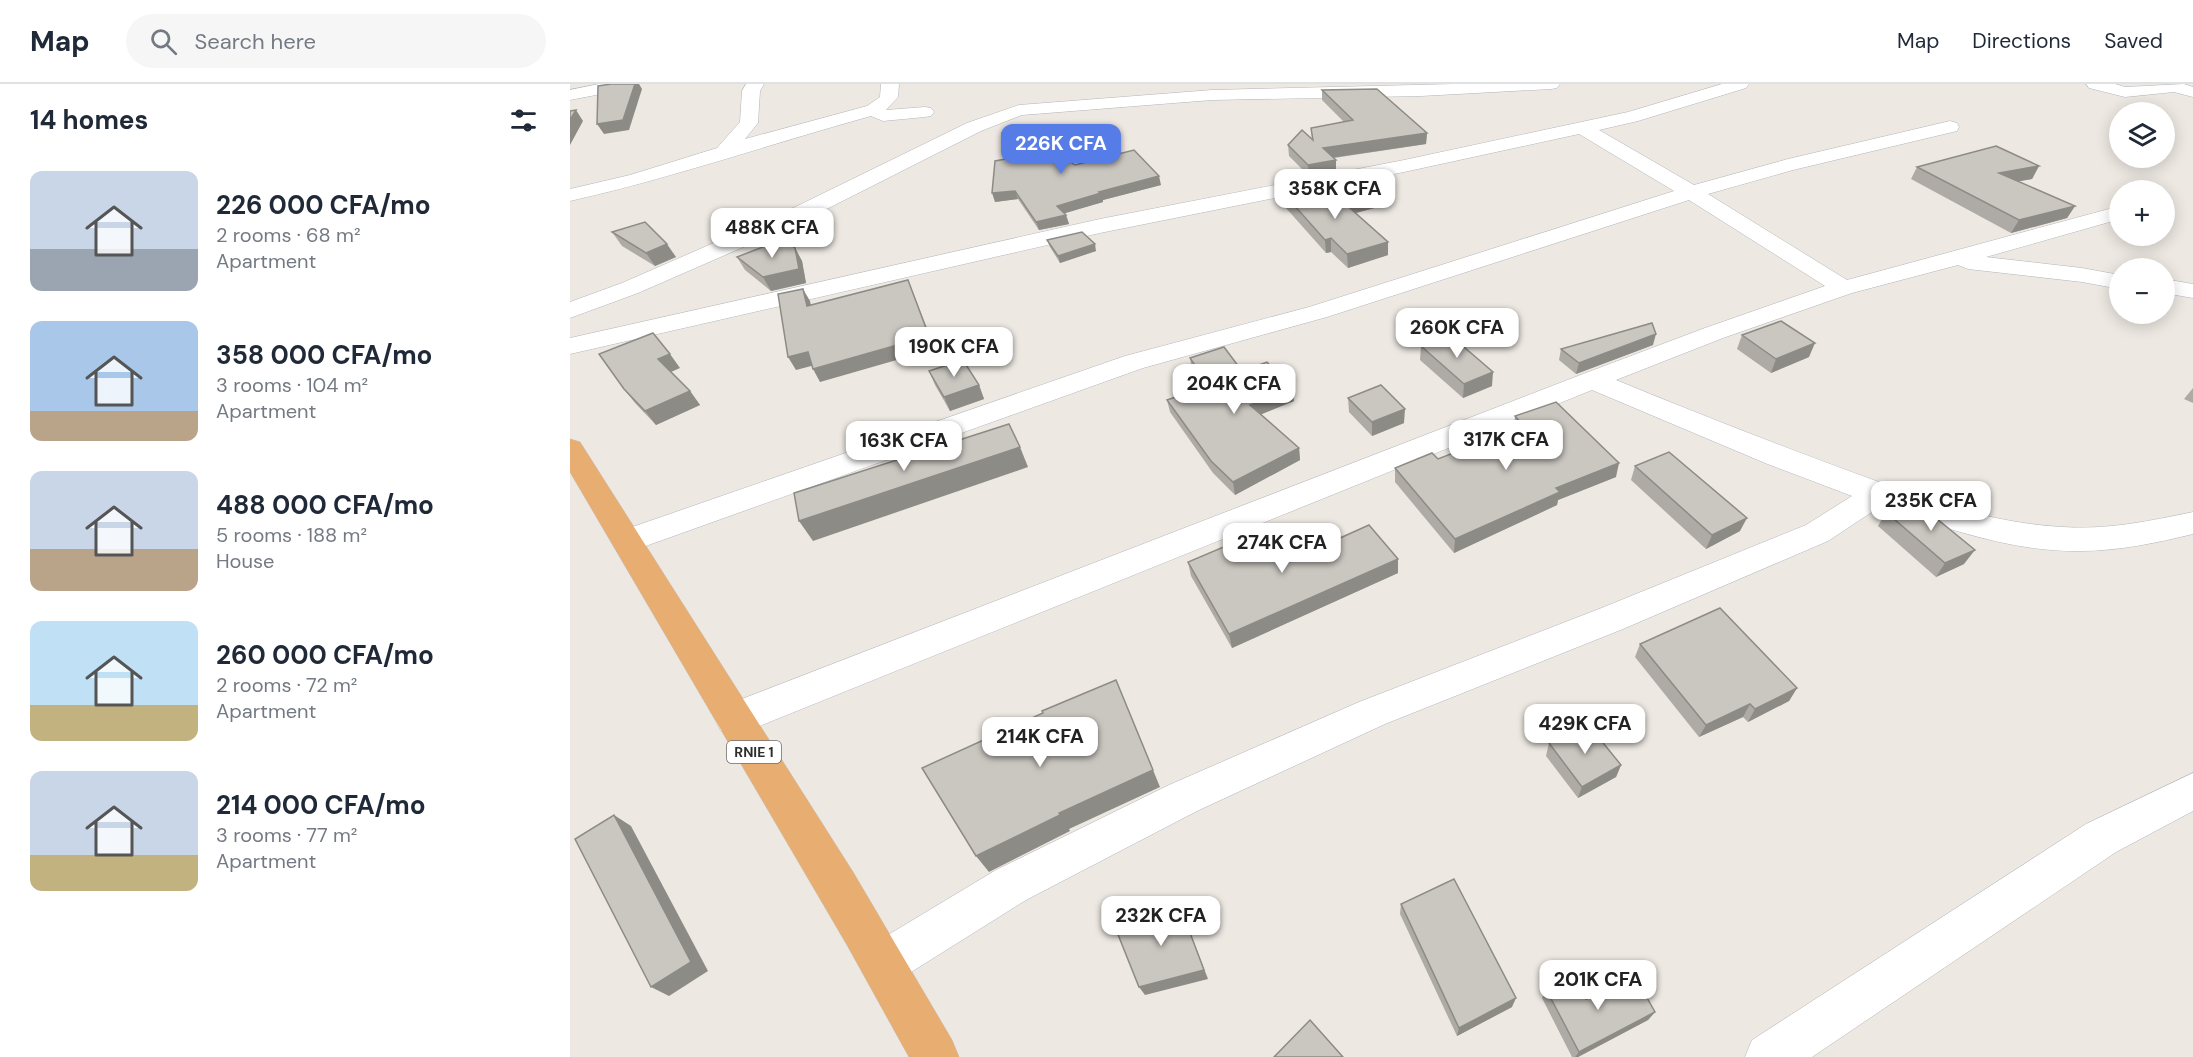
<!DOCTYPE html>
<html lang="en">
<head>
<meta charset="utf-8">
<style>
	:root { --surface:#fff; --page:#f6f6f7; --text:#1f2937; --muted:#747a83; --line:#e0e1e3; --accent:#567ce7 }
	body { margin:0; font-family:"DM Sans",sans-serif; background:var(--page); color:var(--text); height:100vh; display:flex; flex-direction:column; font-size:22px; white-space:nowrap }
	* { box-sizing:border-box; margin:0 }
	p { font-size:20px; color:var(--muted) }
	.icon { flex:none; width:33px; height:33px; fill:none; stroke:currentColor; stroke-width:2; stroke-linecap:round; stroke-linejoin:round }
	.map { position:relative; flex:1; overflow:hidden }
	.side { display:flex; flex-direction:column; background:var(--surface); width:570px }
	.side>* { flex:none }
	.buttons { position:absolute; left:1539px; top:18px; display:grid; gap:12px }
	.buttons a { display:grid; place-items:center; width:66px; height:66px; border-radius:50%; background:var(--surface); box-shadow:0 3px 15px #0003; font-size:30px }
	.price { position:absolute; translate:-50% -51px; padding:0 14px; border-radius:12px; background:#fff; color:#222; font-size:20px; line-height:39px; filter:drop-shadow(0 2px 3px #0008) }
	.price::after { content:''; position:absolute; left:50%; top:36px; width:18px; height:14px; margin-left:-9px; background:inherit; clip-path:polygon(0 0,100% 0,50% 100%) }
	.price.selected { background:var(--accent); color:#fff }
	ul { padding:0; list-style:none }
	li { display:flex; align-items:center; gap:18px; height:150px; padding:0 30px }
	li span { display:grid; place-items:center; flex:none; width:168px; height:120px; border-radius:12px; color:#555 }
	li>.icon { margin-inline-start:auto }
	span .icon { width:72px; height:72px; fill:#fffc; stroke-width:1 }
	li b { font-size:26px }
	h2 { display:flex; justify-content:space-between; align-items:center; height:72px; padding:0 30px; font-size:26px }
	header { display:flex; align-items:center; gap:36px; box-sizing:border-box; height:84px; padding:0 30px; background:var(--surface); border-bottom:2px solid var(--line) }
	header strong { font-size:28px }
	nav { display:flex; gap:33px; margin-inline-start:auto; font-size:21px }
	.search { width:420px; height:54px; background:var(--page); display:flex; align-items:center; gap:15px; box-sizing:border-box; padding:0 21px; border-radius:33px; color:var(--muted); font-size:22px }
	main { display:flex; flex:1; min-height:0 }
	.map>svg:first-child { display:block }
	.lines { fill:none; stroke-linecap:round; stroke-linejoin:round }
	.minor-casing { stroke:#b3b5bc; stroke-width:1 }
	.trunk-casing { stroke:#c4c4c4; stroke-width:1 }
	.minor { fill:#fff; fill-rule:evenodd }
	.trunk { fill:#e8ad70; fill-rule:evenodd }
	.wall { fill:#aeaaa5 }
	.shaded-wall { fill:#8d8b86 }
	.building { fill:#cac6c0; stroke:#8d8b86; stroke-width:1.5 }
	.labels { text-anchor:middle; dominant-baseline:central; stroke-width:4.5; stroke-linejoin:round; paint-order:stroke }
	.shield { fill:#fff; stroke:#6d6d6d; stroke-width:1.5 }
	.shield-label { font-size:14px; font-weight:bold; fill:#2e2e2e }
</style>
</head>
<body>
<header>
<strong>Map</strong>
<div class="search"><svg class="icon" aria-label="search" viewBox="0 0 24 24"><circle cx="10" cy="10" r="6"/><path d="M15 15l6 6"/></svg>Search here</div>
<nav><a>Map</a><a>Directions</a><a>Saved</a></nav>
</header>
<main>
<section class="side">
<h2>14 homes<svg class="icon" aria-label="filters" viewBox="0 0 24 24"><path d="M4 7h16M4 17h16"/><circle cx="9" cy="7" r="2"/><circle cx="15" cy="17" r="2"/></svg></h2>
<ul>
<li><span style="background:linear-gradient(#c9d6e8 65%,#9aa5b1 0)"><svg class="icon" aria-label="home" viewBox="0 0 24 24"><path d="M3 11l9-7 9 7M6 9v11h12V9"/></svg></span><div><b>226 000 CFA/mo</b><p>2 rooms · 68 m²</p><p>Apartment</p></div></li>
<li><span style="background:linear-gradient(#a9c7e8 75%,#b9a48a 0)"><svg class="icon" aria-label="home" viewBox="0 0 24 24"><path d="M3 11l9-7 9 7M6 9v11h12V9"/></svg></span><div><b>358 000 CFA/mo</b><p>3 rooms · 104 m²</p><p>Apartment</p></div></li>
<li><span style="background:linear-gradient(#c9d6e8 65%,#b9a48a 0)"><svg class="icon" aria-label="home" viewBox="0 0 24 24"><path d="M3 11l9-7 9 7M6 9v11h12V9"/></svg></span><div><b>488 000 CFA/mo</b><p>5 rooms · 188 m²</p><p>House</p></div></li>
<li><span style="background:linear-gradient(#bfe0f5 70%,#c2b280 0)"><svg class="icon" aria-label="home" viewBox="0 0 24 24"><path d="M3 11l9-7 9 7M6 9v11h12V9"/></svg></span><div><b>260 000 CFA/mo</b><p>2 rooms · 72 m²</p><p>Apartment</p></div></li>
<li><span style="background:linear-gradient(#c9d6e8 70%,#c2b280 0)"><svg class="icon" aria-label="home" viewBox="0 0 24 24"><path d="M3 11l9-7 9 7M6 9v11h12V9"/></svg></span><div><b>214 000 CFA/mo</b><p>3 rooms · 77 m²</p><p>Apartment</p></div></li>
</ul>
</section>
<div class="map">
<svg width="1623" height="973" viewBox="0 0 1623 973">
	<rect width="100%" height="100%" fill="#ede8e2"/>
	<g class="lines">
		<!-- minor casing -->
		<g class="minor-casing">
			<g id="minor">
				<path d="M29 0H65L62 4 0 16V6Z"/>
				<path d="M176 0H194L190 7 188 39 175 55 297 22 310 13 311 0H329L328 13 316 26 355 23 361 24 364 28 361 32 355 33 313 37 301 32C200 60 102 94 0 117V105L60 91 147 64 170 38 172 7Z"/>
				<path d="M884 0H990L987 4 981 5 851 12 642 16 452 31 411 47 233 137 68 209 0 234V218L52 199 217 127 397 39 449 21 642 6Z"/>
				<path d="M1152 0H1179L1176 4 1068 37 1029 46 1124 101 1218 75 1380 37 1387 39 1389 43 1387 47 1223 86 1138 110 1277 196 1550 122V135L1416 173 1512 184 1550 191V205L1512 198 1398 185 1388 181 1282 209 1153 254 1046 296C1136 333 1226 368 1317 401 1373 422 1433 440 1493 443 1537 446 1580 437 1623 428V450C1586 459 1548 467 1510 467 1442 468 1375 444 1311 422L1258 457 1053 545 815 640 627 727 456 816 330 895 314 902 298 895 291 879 298 863 426 786 599 701 789 618 1029 525 1236 441 1282 412 1195 379 1022 306 177 647 164 651 151 647 145 635 151 623 1013 290 1135 244 1255 202 1119 116 757 233 573 284 59 468 48 464 43 456 48 448 555 272 739 223 1104 107 1009 50 834 88 530 149 0 270V254L530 135 834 76 1058 28Z"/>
				<path d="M1516 0H1545L1555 3 1614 0 1623 3V13L1604 8 1555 13 1519 4Z"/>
				<path d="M1594 195 1623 200V214L1594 209Z"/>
				<path d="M1623 689V727L1546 768 1242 973H1175L1182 956 1516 740Z"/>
			</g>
		</g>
		<!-- trunk casing -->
		<g class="trunk-casing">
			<path id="trunk" d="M0 355 10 358 283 788 382 956 389 973H339L277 861 0 388Z"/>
		</g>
		<!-- minor -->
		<use href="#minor" class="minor"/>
		<!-- trunk -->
		<use href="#trunk" class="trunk"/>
	</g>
	<!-- wall -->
	<g class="wall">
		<path d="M752 6 857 49 856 60 764 74 766 76V87L739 92 719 72 718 61 742 55 741 44 774 38 752 16Z"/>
		<path d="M432 49 495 78 591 101 533 116V118L494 129 496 131 499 140 469 146 448 115 425 118 448 73 435 57Z"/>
		<path d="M1469 82 1462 95 1448 97 1505 122 1497 134 1441 149 1341 95 1347 83Z"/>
		<path d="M753 100 808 123 786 129 818 158V171L778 184 761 168 756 169 716 124 715 111 753 102Z"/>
		<path d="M42 148 106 173 85 182 52 162Z"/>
		<path d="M477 156 526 167 490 179 480 163Z"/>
		<path d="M225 164 232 177 236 199 201 207 175 186 167 173Z"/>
		<path d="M1172 251 1239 273 1201 289 1167 265Z"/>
		<path d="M1083 261 1006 290 989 276 991 265Z"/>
		<path d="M851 262 922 302 893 314 850 276Z"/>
		<path d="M620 274 672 287 724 317 691 330 729 364 730 376 665 411 643 389 600 328 597 316 634 303 622 286Z"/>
		<path d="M110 284 101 288 120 307 130 321 86 341 65 319 54 305Z"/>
		<path d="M359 287 409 301 414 315 380 327 365 301Z"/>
		<path d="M1623 304V319L1614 315Z"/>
		<path d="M778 314 834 339 802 352 779 328Z"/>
		<path d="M945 332 1046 393 988 416 987 421 884 469 825 398V384L868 375 944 346Z"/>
		<path d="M1065 382 1170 447 1136 465 1061 396Z"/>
		<path d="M1316 428 1394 480 1366 493 1308 442Z"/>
		<path d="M719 477 828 489 662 564 621 492 618 478Z"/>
		<path d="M1070 560 1227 604 1219 617 1178 638 1173 633 1129 653 1065 573Z"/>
		<path d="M979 659 1051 681 1046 693 1008 714 976 672Z"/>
		<path d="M831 820 942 923 887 952 830 830Z"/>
		<path d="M976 905 1016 915 1085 928 1078 936 1008 973H1002L972 914Z"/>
	</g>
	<!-- shaded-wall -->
	<g class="shaded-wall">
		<path d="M65 0H69L72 5 59 46 34 50 27 40Z"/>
		<path d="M6 26 13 37 0 61V36Z"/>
		<path d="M857 49 856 60 753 75V64Z"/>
		<path d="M766 76V87L739 92 738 81Z"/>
		<path d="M1469 82 1462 95 1423 102 1429 89Z"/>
		<path d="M589 92 591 101 533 116V118L489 131 487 122 529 108Z"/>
		<path d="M445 107 448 115 425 118 422 109Z"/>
		<path d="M808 117V123L778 131V125Z"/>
		<path d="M1505 122 1497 134 1441 149 1449 136Z"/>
		<path d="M496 131 499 140 469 146 466 138Z"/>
		<path d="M761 154V168L756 169 755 156Z"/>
		<path d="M818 158V171L778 184 777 170Z"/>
		<path d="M97 160 106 173 85 182 76 169Z"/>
		<path d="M525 160 526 167 490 179 488 172Z"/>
		<path d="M225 164 232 177 236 199 201 207 193 193Z"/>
		<path d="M338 196 365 265 250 298 243 285Z"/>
		<path d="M233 205 240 217 244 235 237 222Z"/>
		<path d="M1086 250 1083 261 1006 290 1009 279Z"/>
		<path d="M1245 259 1239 273 1201 289 1206 275Z"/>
		<path d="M238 268 245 281 226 286 218 273Z"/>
		<path d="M100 270 110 284 98 289 88 275Z"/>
		<path d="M923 288 922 302 893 314 894 300Z"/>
		<path d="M409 301 414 315 380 327 374 313Z"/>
		<path d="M722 305 724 317 682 334 680 321Z"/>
		<path d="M120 307 130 321 86 341 75 327Z"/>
		<path d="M835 325 834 339 802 352V338Z"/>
		<path d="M450 363 458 383 243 457 229 437Z"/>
		<path d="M729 364 730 376 665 411 663 398Z"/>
		<path d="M1049 379 1046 393 988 416 987 421 884 469 885 455 986 404Z"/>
		<path d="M1177 434 1170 447 1136 465 1142 451Z"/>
		<path d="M1405 466 1394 480 1366 493 1375 479Z"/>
		<path d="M828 475V489L662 564 659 550Z"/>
		<path d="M1227 604 1219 617 1178 638 1185 625Z"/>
		<path d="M1180 620 1173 633 1129 653 1136 641Z"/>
		<path d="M1051 681 1046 693 1008 714 1012 703Z"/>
		<path d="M583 686 590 703 499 745 500 747 419 788 406 772 489 729Z"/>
		<path d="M44 731 61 742 138 887 99 912 81 903Z"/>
		<path d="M608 817 638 895 575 911 569 903Z"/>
		<path d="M946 914 942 923 887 952 889 944Z"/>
		<path d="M1085 928 1078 936 1008 973H1005L1009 968Z"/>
	</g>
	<!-- building -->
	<g class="building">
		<path d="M41 0H65L53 36 27 40 28 2Z"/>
		<path d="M807 5 857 49 753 64 766 76 738 81 718 61 732 46 743 56 741 44 783 36 752 6Z"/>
		<path d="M6 26 0 36V27Z"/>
		<path d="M460 42 495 78 499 77 505 81 564 66 589 92 529 108 531 109 487 122 496 131 466 138 445 107 422 109 425 77 452 72 432 49Z"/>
		<path d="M1426 62 1469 82 1429 89 1505 122 1449 136 1347 83Z"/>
		<path d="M782 94 808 117 780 124 753 100Z"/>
		<path d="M755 102 818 158 777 170 761 154 755 156 715 111Z"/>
		<path d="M75 138 97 160 76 169 42 148Z"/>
		<path d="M512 148 525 160 488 172 477 156Z"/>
		<path d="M213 155 225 164 229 185 193 193 167 173Z"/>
		<path d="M338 196 359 252 243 285 238 268 218 273 208 210 233 205 237 222Z"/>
		<path d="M1211 237 1245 259 1206 275 1172 251Z"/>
		<path d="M1082 239 1086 250 1009 279 991 265Z"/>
		<path d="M83 249 100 270 88 275 120 307 75 327 54 305 29 270Z"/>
		<path d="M880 251 923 288 894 300 851 262Z"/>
		<path d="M654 263 672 287 697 278 722 305 680 321 729 364 663 398 641 377 597 316 639 302 620 274Z"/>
		<path d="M393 276 409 301 374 313 359 287Z"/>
		<path d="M811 301 835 325 802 338 778 314Z"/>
		<path d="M986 318 1049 379 986 404 990 408 885 455 825 384 862 369 868 375 954 342 945 332Z"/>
		<path d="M439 340 450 363 229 437 224 409Z"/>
		<path d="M1099 368 1177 434 1142 451 1065 382Z"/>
		<path d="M1342 418 1350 421 1405 466 1375 479 1316 428Z"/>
		<path d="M799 441 828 475 659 550 618 478 696 445 719 477Z"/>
		<path d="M1150 524 1227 604 1185 625 1180 620 1136 641 1070 560Z"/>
		<path d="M546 596 583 686 489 729 490 731 406 772 352 684 473 629 472 627Z"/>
		<path d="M1017 639 1051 681 1012 703 979 659Z"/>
		<path d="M44 731 121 878 81 903 5 755Z"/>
		<path d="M884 795 946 914 889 944 831 820Z"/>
		<path d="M608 817 634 886 569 903 547 848Z"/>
		<path d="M1000 893 1016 915 1068 898 1085 928 1009 968 976 905Z"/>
		<path d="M740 936 773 973H704Z"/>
	</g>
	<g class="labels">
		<!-- shield labels -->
		<rect class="shield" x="157" y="657" width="54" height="22" rx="4.5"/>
		<g class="shield-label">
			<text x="184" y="668">RNIE 1</text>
		</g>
	</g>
</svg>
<div class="buttons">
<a><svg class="icon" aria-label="layers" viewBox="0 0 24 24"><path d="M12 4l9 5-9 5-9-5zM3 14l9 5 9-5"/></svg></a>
<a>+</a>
<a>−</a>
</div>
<b class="price selected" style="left:491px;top:91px">226K CFA</b>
<b class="price" style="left:765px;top:136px">358K CFA</b>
<b class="price" style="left:202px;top:175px">488K CFA</b>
<b class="price" style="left:887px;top:275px">260K CFA</b>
<b class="price" style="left:384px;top:294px">190K CFA</b>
<b class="price" style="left:664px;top:331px">204K CFA</b>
<b class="price" style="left:936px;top:387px">317K CFA</b>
<b class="price" style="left:334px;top:388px">163K CFA</b>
<b class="price" style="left:1361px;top:448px">235K CFA</b>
<b class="price" style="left:712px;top:490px">274K CFA</b>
<b class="price" style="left:1015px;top:671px">429K CFA</b>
<b class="price" style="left:470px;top:684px">214K CFA</b>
<b class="price" style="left:591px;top:863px">232K CFA</b>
<b class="price" style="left:1028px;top:927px">201K CFA</b>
</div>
</main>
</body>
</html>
